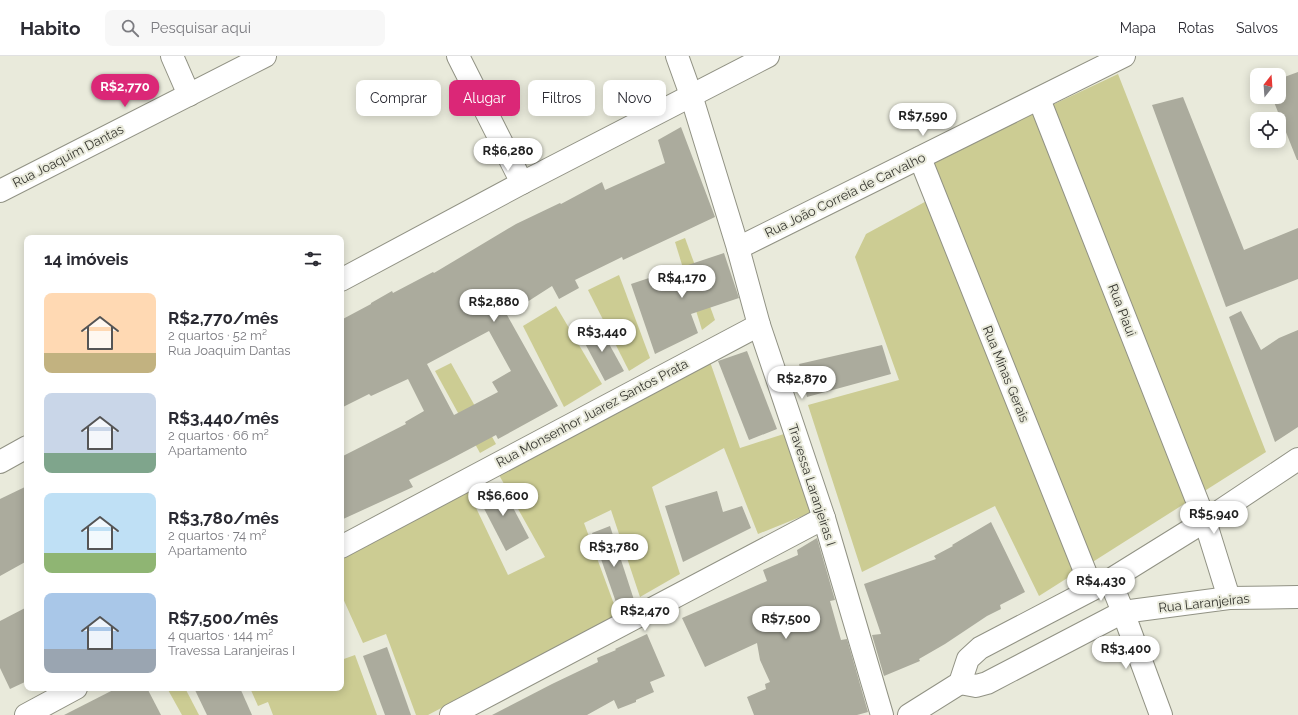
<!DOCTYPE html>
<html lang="pt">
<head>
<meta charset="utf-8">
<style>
	:root { --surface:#fff; --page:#f7f7f7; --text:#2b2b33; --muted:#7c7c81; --line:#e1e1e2; --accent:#db2777 }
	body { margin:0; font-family:Raleway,sans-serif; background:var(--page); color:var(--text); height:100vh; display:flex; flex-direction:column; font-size:15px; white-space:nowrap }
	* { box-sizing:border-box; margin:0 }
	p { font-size:13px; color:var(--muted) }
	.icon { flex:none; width:22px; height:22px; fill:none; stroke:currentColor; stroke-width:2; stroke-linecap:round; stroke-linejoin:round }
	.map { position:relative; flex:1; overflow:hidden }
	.details { position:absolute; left:24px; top:179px; width:320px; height:456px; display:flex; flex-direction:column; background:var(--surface); border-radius:8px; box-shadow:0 2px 10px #0003 }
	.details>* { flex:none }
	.banner { position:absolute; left:356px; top:24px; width:380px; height:36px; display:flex; gap:8px }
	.needle { width:26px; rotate:17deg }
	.fabs { position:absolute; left:1250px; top:12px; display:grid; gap:8px }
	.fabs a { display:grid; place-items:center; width:36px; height:36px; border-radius:8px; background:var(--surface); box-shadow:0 2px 10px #0003; font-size:20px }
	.price { position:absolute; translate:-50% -34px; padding:0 9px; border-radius:14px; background:#fff; color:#222; font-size:13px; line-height:26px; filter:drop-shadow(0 1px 2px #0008) }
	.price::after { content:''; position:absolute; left:50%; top:24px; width:12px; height:9px; margin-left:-6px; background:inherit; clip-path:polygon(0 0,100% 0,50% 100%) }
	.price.current { background:var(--accent); color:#fff }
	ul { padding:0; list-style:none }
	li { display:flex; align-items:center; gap:12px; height:100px; padding:0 20px }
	li span { display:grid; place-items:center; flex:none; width:112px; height:80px; border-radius:8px; color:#555 }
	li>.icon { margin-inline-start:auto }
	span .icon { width:48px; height:48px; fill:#fffc; stroke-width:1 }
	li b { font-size:17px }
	h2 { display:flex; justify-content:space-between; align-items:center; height:48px; padding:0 20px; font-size:17px }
	.chip { padding:0 14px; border-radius:8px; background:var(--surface); box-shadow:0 2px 10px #0003; font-size:14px; line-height:36px }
	.chip.current { background:var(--accent); color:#fff }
	header { display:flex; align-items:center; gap:24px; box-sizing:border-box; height:56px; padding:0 20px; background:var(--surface); border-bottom:1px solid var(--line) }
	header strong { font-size:19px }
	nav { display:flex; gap:22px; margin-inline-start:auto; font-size:14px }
	.search { width:280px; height:36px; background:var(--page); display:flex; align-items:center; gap:10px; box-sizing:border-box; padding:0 14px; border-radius:8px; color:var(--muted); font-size:15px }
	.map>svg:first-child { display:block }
	.green { fill:#cccc93 }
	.building { fill:#abab9d; fill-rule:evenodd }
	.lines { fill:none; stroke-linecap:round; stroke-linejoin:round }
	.minor-casing { stroke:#919284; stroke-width:24 }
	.tertiary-casing { stroke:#919284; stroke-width:24 }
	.secondary-casing { stroke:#919284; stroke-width:24 }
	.minor { stroke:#fff; stroke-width:22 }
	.tertiary { stroke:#fff; stroke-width:22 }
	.secondary { stroke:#fff; stroke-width:22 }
	.labels { text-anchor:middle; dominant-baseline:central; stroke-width:4; stroke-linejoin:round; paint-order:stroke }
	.street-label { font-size:13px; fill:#363630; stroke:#e9eadb }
</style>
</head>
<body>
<header>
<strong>Habito</strong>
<div class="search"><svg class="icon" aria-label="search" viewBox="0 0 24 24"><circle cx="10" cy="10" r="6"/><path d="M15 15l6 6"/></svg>Pesquisar aqui</div>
<nav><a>Mapa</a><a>Rotas</a><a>Salvos</a></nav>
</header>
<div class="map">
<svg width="1298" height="659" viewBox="0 0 1298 659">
	<rect width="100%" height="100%" fill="#e9eadb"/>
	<!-- green -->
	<g class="green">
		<path d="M1118 18 1266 396 1039 540 995 450 862 516 808 349 899 324 855 201 866 178 943 136 929 107Z"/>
		<path d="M685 182 715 264 702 274 675 186Z"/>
		<path d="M619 219 650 302 629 315 588 234Z"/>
		<path d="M556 250 602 328 564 351 523 270Z"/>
		<path d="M708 300 740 392 787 377 815 455 758 478 724 392 652 431 680 518 640 541 611 454 584 467 618 559 428 659H416L386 578 363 587 341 538V504L468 435 508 519 545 501 499 419Z"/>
		<path d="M451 307 496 388 480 397 435 315Z"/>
		<path d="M355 599 377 659H273L268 646 258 650 250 632H341V604Z"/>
		<path d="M167 632H185L199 659H182Z"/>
	</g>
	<!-- building -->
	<g class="building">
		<path d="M1298 16V104H1297L1272 41H1279V23Z"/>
		<path d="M1183 41 1244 194 1298 172V223L1226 251 1152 49Z"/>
		<path d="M681 71 715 161 623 204 622 201 575 224 579 232 559 243 552 230 507 259 558 350 498 383 496 379 447 405 409 424 413 431 341 464V401L406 368 405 366 424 355 408 323 371 340 369 338 341 352V264L371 248V247L392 235 393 237 433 216 434 217 516 168 560 147 561 148 602 126 605 134 665 107 658 84ZM489 275 511 315 492 326 498 336 454 359 427 308Z"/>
		<path d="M724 197 739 242 691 258 698 277 655 298 631 228Z"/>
		<path d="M1241 255 1261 294 1279 282 1298 274V371L1275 386 1229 261Z"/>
		<path d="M598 268 624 315 605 325 580 278Z"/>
		<path d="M882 289 891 318 807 341 799 308Z"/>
		<path d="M747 295 777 373 749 384 718 305Z"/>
		<path d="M500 427 529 482 506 495 477 439Z"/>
		<path d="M27 430V505L0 520V443Z"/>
		<path d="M717 435 723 456 742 450 751 472 683 506 665 450Z"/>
		<path d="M991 466 1025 536 1000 549 1001 553 987 560 945 588 919 603 920 605 884 620 872 579 881 578 864 528 936 503 934 500 953 490 952 489Z"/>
		<path d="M610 470 635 547 619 555 592 477Z"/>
		<path d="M817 482 835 544 830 545 841 584 847 583 868 656 857 659H754L747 641 766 633 765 628 770 626 760 604 757 587 705 611 682 562 767 525 763 514 798 499 797 494Z"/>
		<path d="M27 551V625L10 633 0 612V565Z"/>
		<path d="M647 578 665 620 650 626 654 636 636 644V646L618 653 614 644 587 659H492L552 628 598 606 597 602 616 594 615 593Z"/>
		<path d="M387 591 411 659H385L363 600Z"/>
		<path d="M117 632H147L161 659H64Z"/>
		<path d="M194 632H240L252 659H207Z"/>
	</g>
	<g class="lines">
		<!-- minor casing -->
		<g class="minor-casing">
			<g id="minor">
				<path d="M172 0 189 39"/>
				<path d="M458 0 522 127"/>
				<path d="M677 0 691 39"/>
				<path d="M1039 43 1205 465 1229 542"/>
				<path d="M920 102 1092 533"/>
				<path d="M0 135 265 0"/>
				<path d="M738 192 1124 0"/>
				<path d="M341 491 759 269"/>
				<path d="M1110 524 1205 465 1298 403"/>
				<path d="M1123 556 1161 659"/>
				<path d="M26 659 76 632"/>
				<path d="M451 659 824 462"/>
			</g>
		</g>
		<!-- tertiary casing -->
		<g class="tertiary-casing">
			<g id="tertiary">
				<path d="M691 39 738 192 759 269 824 462 882 659"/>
				<path d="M960 627 976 630 987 627 1123 556 1229 542 1298 541"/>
				<path d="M909 659 960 627 968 603 980 592 1110 524 1123 556"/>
			</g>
		</g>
		<!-- secondary casing -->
		<g class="secondary-casing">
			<g id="secondary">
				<path d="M341 224 522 127 768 0"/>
				<path d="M0 406 27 391"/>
			</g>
		</g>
		<!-- minor -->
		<use href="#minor" class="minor"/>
		<!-- tertiary -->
		<use href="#tertiary" class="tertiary"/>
		<!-- secondary -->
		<use href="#secondary" class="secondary"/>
	</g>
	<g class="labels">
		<!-- street labels -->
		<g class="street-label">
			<text transform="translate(68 100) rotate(-27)">Rua Joaquim Dantas</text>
			<text transform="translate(845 139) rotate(-26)">Rua João Correia de Carvalho</text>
			<text transform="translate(1122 254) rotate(69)">Rua Piaui</text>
			<text transform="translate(1006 318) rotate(68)">Rua Minas Gerais</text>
			<text transform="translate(592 357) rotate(-28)">Rua Monsenhor Juarez Santos Prata</text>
			<text transform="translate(812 429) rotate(72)">Travessa Laranjeiras I</text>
			<text transform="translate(1204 547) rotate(-6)">Rua Laranjeiras</text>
		</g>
	</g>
</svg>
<div class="fabs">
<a><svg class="needle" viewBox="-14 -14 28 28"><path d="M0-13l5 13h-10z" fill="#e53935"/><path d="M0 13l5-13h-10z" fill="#7c7c81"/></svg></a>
<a><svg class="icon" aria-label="locate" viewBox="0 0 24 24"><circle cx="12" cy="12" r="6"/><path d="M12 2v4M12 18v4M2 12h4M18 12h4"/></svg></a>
</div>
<b class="price current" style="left:125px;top:52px">R$2,770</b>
<b class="price" style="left:923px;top:81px">R$7,590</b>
<b class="price" style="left:508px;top:116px">R$6,280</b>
<b class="price" style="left:682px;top:243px">R$4,170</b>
<b class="price" style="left:494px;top:267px">R$2,880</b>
<b class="price" style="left:602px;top:297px">R$3,440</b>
<b class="price" style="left:802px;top:344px">R$2,870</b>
<b class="price" style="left:503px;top:461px">R$6,600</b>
<b class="price" style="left:1214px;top:479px">R$5,940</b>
<b class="price" style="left:614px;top:512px">R$3,780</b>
<b class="price" style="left:1101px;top:546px">R$4,430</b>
<b class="price" style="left:645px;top:576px">R$2,470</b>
<b class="price" style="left:786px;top:584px">R$7,500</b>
<b class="price" style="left:1126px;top:614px">R$3,400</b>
<div class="banner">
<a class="chip">Comprar</a>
<a class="chip current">Alugar</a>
<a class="chip">Filtros</a>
<a class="chip">Novo</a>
</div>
<section class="details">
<h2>14 imóveis<svg class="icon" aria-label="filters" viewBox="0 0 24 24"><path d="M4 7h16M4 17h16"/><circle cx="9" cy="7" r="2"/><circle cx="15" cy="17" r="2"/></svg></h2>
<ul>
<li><span style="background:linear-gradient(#ffd9b3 75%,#c2b280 0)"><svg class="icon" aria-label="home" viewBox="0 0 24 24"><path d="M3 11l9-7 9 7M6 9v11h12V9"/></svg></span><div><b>R$2,770/mês</b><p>2 quartos · 52 m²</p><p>Rua Joaquim Dantas</p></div></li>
<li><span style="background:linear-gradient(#c9d6e8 75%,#7fa58c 0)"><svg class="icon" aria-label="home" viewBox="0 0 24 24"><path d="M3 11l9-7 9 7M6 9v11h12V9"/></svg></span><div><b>R$3,440/mês</b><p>2 quartos · 66 m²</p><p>Apartamento</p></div></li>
<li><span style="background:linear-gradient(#bfe0f5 75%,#8fb573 0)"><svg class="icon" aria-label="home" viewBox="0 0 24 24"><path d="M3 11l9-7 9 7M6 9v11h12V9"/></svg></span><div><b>R$3,780/mês</b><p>2 quartos · 74 m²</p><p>Apartamento</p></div></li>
<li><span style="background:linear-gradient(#a9c7e8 70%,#9aa5b1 0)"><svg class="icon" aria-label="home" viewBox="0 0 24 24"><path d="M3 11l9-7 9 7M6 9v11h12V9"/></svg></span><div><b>R$7,500/mês</b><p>4 quartos · 144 m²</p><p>Travessa Laranjeiras I</p></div></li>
</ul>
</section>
</div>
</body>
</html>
